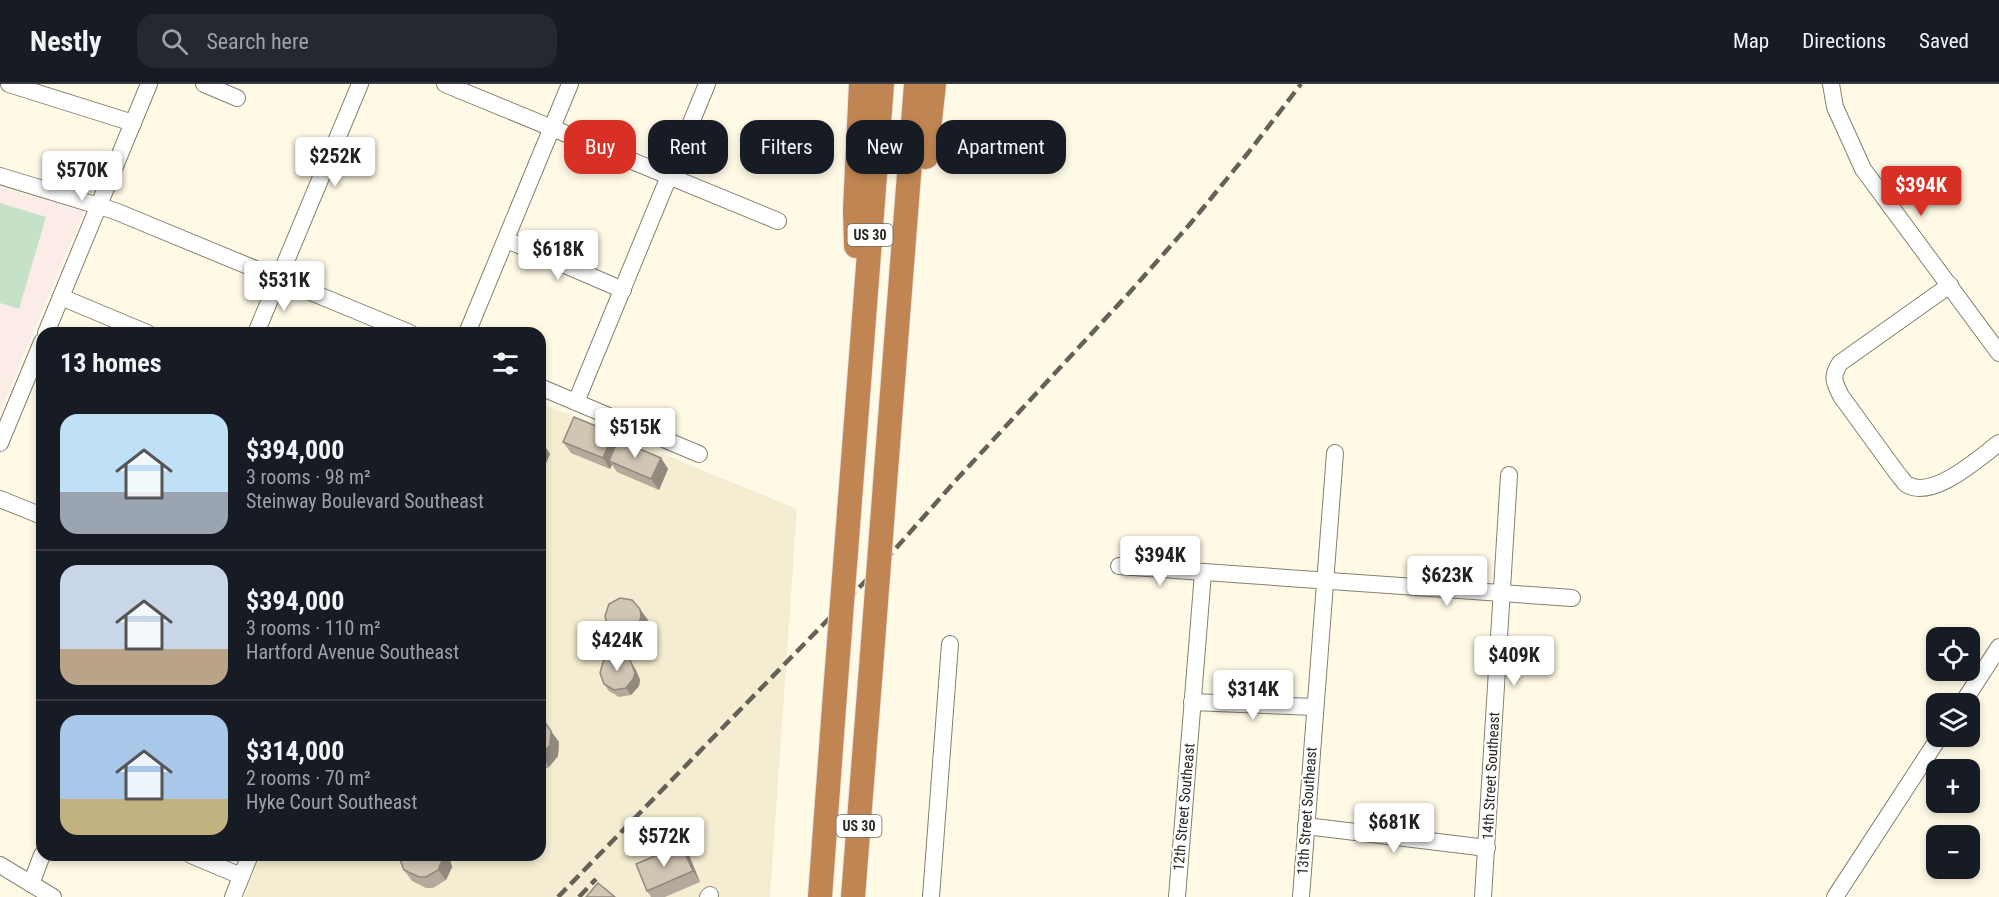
<!DOCTYPE html>
<html lang="en">
<head>
<meta charset="utf-8">
<style>
	:root { --surface:#171b24; --page:#242831; --text:#f1f3f6; --muted:#9ea1a6; --line:#363941; --accent:#d93025 }
	body { margin:0; font-family:"Roboto Condensed",sans-serif; background:var(--page); color:var(--text); height:100vh; display:flex; flex-direction:column; font-size:22px; white-space:nowrap }
	* { box-sizing:border-box; margin:0 }
	p { font-size:20px; color:var(--muted) }
	.icon { flex:none; width:33px; height:33px; fill:none; stroke:currentColor; stroke-width:2; stroke-linecap:round; stroke-linejoin:round }
	.map { position:relative; flex:1; overflow:hidden }
	.sheet { position:absolute; left:36px; top:243px; width:510px; height:534px; display:flex; flex-direction:column; background:var(--surface); border-radius:18px; box-shadow:0 3px 9px #0003 }
	.sheet>* { flex:none }
	.guide { position:absolute; left:564px; top:36px; width:570px; height:54px; display:flex; gap:12px }
	.controls { position:absolute; left:1926px; top:543px; display:grid; gap:12px }
	.controls a { display:grid; place-items:center; width:54px; height:54px; border-radius:12px; background:var(--surface); box-shadow:0 3px 9px #0003; font-size:30px }
	.price { position:absolute; translate:-50% -51px; padding:0 14px; border-radius:6px; background:#fff; color:#222; font-size:20px; line-height:39px; filter:drop-shadow(0 2px 3px #0008) }
	.price::after { content:''; position:absolute; left:50%; top:36px; width:18px; height:14px; margin-left:-9px; background:inherit; clip-path:polygon(0 0,100% 0,50% 100%) }
	.price.on { background:var(--accent); color:#fff }
	ul { padding:0; list-style:none }
	li { display:flex; align-items:center; gap:18px; height:150px; padding:0 24px }
	li+li { border-top:2px solid var(--line) }
	li span { display:grid; place-items:center; flex:none; width:168px; height:120px; border-radius:18px; color:#555 }
	li>.icon { margin-inline-start:auto }
	span .icon { width:72px; height:72px; fill:#fffc; stroke-width:1 }
	li b { font-size:26px }
	h2 { display:flex; justify-content:space-between; align-items:center; height:72px; padding:0 24px; font-size:26px }
	.tag { padding:0 21px; border-radius:18px; background:var(--surface); box-shadow:0 3px 9px #0003; font-size:21px; line-height:54px }
	.tag.on { background:var(--accent); color:#fff }
	header { display:flex; align-items:center; gap:36px; box-sizing:border-box; height:84px; padding:0 30px; background:var(--surface); border-bottom:2px solid var(--line) }
	header strong { font-size:28px }
	nav { display:flex; gap:33px; margin-inline-start:auto; font-size:21px }
	.search { width:420px; height:54px; background:var(--page); display:flex; align-items:center; gap:15px; box-sizing:border-box; padding:0 21px; border-radius:18px; color:var(--muted); font-size:22px }
	.map>svg:first-child { display:block }
	.built { fill:#f4edd1 }
	.education { fill:#fbece7 }
	.green { fill:#c5e1c8 }
	.lines { fill:none; stroke-linecap:round; stroke-linejoin:round }
	.minor-casing { stroke:#85816f; stroke-width:18 }
	.highway-casing { stroke:#e5e5e4; stroke-width:26 }
	.minor { stroke:#fff; stroke-width:16 }
	.highway { stroke:#c08552; stroke-width:24 }
	.rail { stroke:#646257; stroke-width:4.5; stroke-dasharray:12 6; stroke-linecap:butt }
	.highway-bridge-casing { stroke:#e5e5e4; stroke-width:26; stroke-linecap:butt }
	.highway-bridge { stroke:#c08552; stroke-width:24 }
	.wall { fill:#b4a99b }
	.shaded-wall { fill:#928a7e }
	.building { fill:#d1c5b4; stroke:#928a7e; stroke-width:1.5 }
	.labels { text-anchor:middle; dominant-baseline:central; stroke-width:4.5; stroke-linejoin:round; paint-order:stroke }
	.shield { fill:#fff; stroke:#696863; stroke-width:1.5 }
	.shield-label { font-size:14px; font-weight:bold; fill:#292820 }
	.street-label { font-size:15px; fill:#292820; stroke:#fff }
</style>
</head>
<body>
<header>
<strong>Nestly</strong>
<div class="search"><svg class="icon" aria-label="search" viewBox="0 0 24 24"><circle cx="10" cy="10" r="6"/><path d="M15 15l6 6"/></svg>Search here</div>
<nav><a>Map</a><a>Directions</a><a>Saved</a></nav>
</header>
<div class="map">
<svg width="1999" height="813" viewBox="0 0 1999 813">
	<rect width="100%" height="100%" fill="#fffae6"/>
	<!-- built -->
	<path class="built" d="M540 319 797 425 770 813H244L261 771H540Z"/>
	<!-- education -->
	<path class="education" d="M0 103 84 127 0 328Z"/>
	<!-- green -->
	<path class="green" d="M0 119 46 133 19 225 0 219Z"/>
	<g class="lines">
		<!-- minor casing -->
		<g class="minor-casing">
			<g id="minor">
				<path d="M9 0 133 39"/>
				<path d="M204 0 237 14"/>
				<path d="M445 0 778 137"/>
				<path d="M1831 0 1835 23 1863 85 1999 269"/>
				<path d="M0 92 115 127 410 249"/>
				<path d="M507 156 623 206"/>
				<path d="M1950 201 1840 279C1831 293 1834 298 1841 312L1897 389C1900 392 1903 397 1906 400 1932 417 1979 374 1999 359"/>
				<path d="M61 213 147 249"/>
				<path d="M46 249 149 0"/>
				<path d="M256 249 360 0"/>
				<path d="M467 249 570 0"/>
				<path d="M540 303 699 370"/>
				<path d="M576 318 707 0"/>
				<path d="M0 359 42 258"/>
				<path d="M0 415 42 432"/>
				<path d="M1119 482 1572 514"/>
				<path d="M1192 618 1315 623"/>
				<path d="M1962 620 1999 563"/>
				<path d="M1306 742 1487 764"/>
				<path d="M191 771 241 792"/>
				<path d="M0 781 53 813"/>
				<path d="M31 800 42 771"/>
				<path d="M233 813 250 771"/>
				<path d="M708 813 710 811"/>
				<path d="M931 813 950 560"/>
				<path d="M1177 813 1203 489"/>
				<path d="M1301 813 1335 369"/>
				<path d="M1483 813 1509 391"/>
				<path d="M1835 813 1940 652"/>
			</g>
		</g>
		<!-- highway casing -->
		<g class="highway-casing">
			<g id="highway">
				<path d="M926 73 934 0"/>
				<path d="M856 162 855 126 861 0"/>
				<path d="M886 387 916 0"/>
				<path d="M849 429 882 0"/>
				<path d="M820 813 835 610"/>
				<path d="M853 813 872 571"/>
			</g>
		</g>
		<!-- minor -->
		<use href="#minor" class="minor"/>
		<!-- highway -->
		<use href="#highway" class="highway"/>
		<!-- rail -->
		<g class="rail">
			<path d="M558 813 882 480 957 395 1130 208 1190 140 1248 69 1301 0"/>
			<path d="M579 813 596 795"/>
		</g>
		<!-- highway-bridge casing -->
		<g class="highway-bridge-casing">
			<g id="highway-bridge">
				<path d="M872 571 886 387"/>
				<path d="M835 610 849 429"/>
			</g>
		</g>
		<!-- highway-bridge -->
		<use href="#highway-bridge" class="highway-bridge"/>
	</g>
	<!-- wall -->
	<g class="wall">
		<path d="M618 356 661 374 668 385 659 406 617 388 612 381 610 385 571 369 563 358Z"/>
		<path d="M648 536 649 542 646 554 636 560 631 561 620 558 608 543Z"/>
		<path d="M636 586 640 596 639 602 631 611 619 613 609 607 604 600Z"/>
		<path d="M540 634 559 658 558 672 549 683 543 686H540Z"/>
		<path d="M398 771H449L452 783 446 796 433 804H426L412 797 404 786Z"/>
		<path d="M689 771 700 798 665 813H651L647 807Z"/>
	</g>
	<!-- shaded-wall -->
	<g class="shaded-wall">
		<path d="M613 349 620 360 609 377 612 381 610 385 603 374Z"/>
		<path d="M543 359 550 370 540 394V365Z"/>
		<path d="M661 374 668 385 659 406 651 395Z"/>
		<path d="M640 525 648 536 649 542 646 554 638 543Z"/>
		<path d="M631 578 636 586 640 596 639 602 631 611 626 604Z"/>
		<path d="M551 647 559 658 558 672 549 683 542 672Z"/>
		<path d="M681 761 689 771 700 798 693 787Z"/>
		<path d="M444 771H449L452 783 446 796 438 786Z"/>
	</g>
	<!-- building -->
	<g class="building">
		<path d="M574 333 613 349 603 374 563 358Z"/>
		<path d="M618 356 661 374 651 395 609 377Z"/>
		<path d="M620 514 632 516 640 525 641 532 638 543 629 550H623L612 547 608 543 605 532 609 520Z"/>
		<path d="M617 571 628 574 631 578 635 589 633 595 626 604 614 606 604 600 600 589 603 578 607 574Z"/>
		<path d="M540 634H542L551 647 550 661 540 673Z"/>
		<path d="M681 761 693 787 647 807 636 780Z"/>
		<path d="M398 771H444V772L438 786 426 793H419L404 786Z"/>
		<path d="M598 799 615 813H586Z"/>
	</g>
	<g class="labels">
		<!-- shield labels -->
		<g class="shield">
			<rect x="847.5" y="140" width="45" height="22" rx="4.5"/>
			<rect x="836.5" y="731" width="45" height="22" rx="4.5"/>
		</g>
		<g class="shield-label">
			<text x="870" y="151">US 30</text>
			<text x="859" y="742">US 30</text>
		</g>
		<!-- street labels -->
		<g class="street-label">
			<text transform="translate(1491 692) rotate(-87)">14th Street Southeast</text>
			<text transform="translate(1184 723) rotate(-85)">12th Street Southeast</text>
			<text transform="translate(1307 727) rotate(-86)">13th Street Southeast</text>
		</g>
	</g>
</svg>
<div class="controls">
<a><svg class="icon" aria-label="locate" viewBox="0 0 24 24"><circle cx="12" cy="12" r="6"/><path d="M12 2v4M12 18v4M2 12h4M18 12h4"/></svg></a>
<a><svg class="icon" aria-label="layers" viewBox="0 0 24 24"><path d="M12 4l9 5-9 5-9-5zM3 14l9 5 9-5"/></svg></a>
<a>+</a>
<a>−</a>
</div>
<b class="price" style="left:335px;top:104px">$252K</b>
<b class="price" style="left:82px;top:118px">$570K</b>
<b class="price on" style="left:1921px;top:133px">$394K</b>
<b class="price" style="left:558px;top:197px">$618K</b>
<b class="price" style="left:284px;top:228px">$531K</b>
<b class="price" style="left:635px;top:375px">$515K</b>
<b class="price" style="left:1160px;top:503px">$394K</b>
<b class="price" style="left:1447px;top:523px">$623K</b>
<b class="price" style="left:617px;top:588px">$424K</b>
<b class="price" style="left:1514px;top:603px">$409K</b>
<b class="price" style="left:1253px;top:637px">$314K</b>
<b class="price" style="left:1394px;top:770px">$681K</b>
<b class="price" style="left:664px;top:784px">$572K</b>
<div class="guide">
<a class="tag on">Buy</a>
<a class="tag">Rent</a>
<a class="tag">Filters</a>
<a class="tag">New</a>
<a class="tag">Apartment</a>
</div>
<section class="sheet">
<h2>13 homes<svg class="icon" aria-label="filters" viewBox="0 0 24 24"><path d="M4 7h16M4 17h16"/><circle cx="9" cy="7" r="2"/><circle cx="15" cy="17" r="2"/></svg></h2>
<ul>
<li><span style="background:linear-gradient(#bfe0f5 65%,#9aa5b1 0)"><svg class="icon" aria-label="home" viewBox="0 0 24 24"><path d="M3 11l9-7 9 7M6 9v11h12V9"/></svg></span><div><b>$394,000</b><p>3 rooms · 98 m²</p><p>Steinway Boulevard Southeast</p></div></li>
<li><span style="background:linear-gradient(#c9d6e8 70%,#b9a48a 0)"><svg class="icon" aria-label="home" viewBox="0 0 24 24"><path d="M3 11l9-7 9 7M6 9v11h12V9"/></svg></span><div><b>$394,000</b><p>3 rooms · 110 m²</p><p>Hartford Avenue Southeast</p></div></li>
<li><span style="background:linear-gradient(#a9c7e8 70%,#c2b280 0)"><svg class="icon" aria-label="home" viewBox="0 0 24 24"><path d="M3 11l9-7 9 7M6 9v11h12V9"/></svg></span><div><b>$314,000</b><p>2 rooms · 70 m²</p><p>Hyke Court Southeast</p></div></li>
</ul>
</section>
</div>
</body>
</html>
